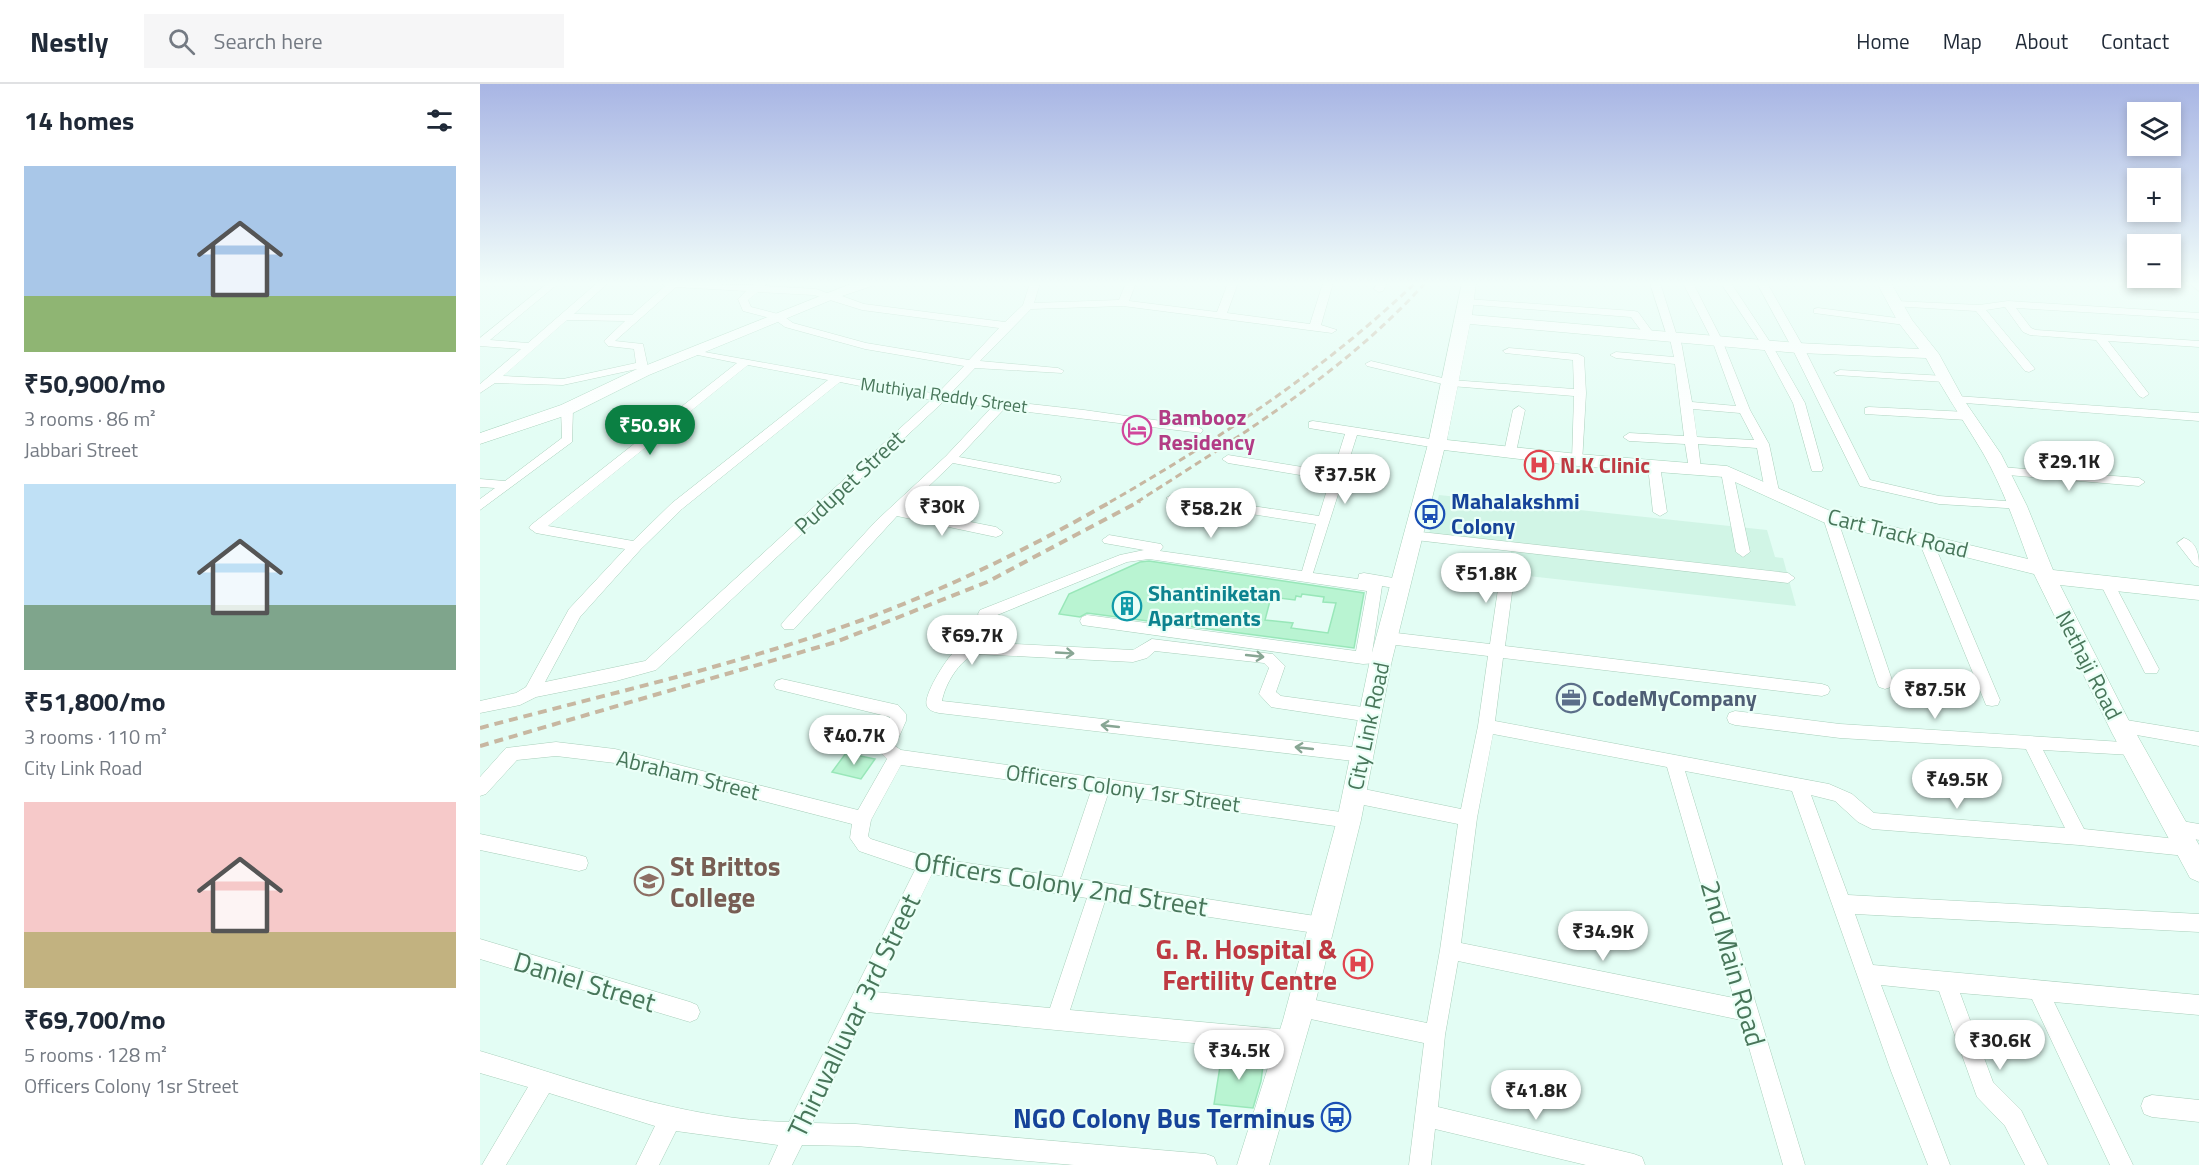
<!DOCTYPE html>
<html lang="en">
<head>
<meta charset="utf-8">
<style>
	:root { --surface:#fff; --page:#f6f6f7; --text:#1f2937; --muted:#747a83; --line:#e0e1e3; --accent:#0b8043 }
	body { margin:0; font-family:"Titillium Web",sans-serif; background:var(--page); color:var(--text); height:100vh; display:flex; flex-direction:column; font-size:22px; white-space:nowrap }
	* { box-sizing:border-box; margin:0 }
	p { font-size:20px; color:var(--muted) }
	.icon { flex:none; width:33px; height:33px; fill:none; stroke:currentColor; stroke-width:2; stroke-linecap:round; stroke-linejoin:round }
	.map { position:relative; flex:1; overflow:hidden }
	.details { display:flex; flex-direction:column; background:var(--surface); width:480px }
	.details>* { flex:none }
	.buttons { position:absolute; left:1647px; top:18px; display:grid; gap:12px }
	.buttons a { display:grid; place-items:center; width:54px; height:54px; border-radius:0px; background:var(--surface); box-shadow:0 3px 9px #0003; font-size:30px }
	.price { position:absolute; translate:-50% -51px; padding:0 14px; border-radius:21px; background:#fff; color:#222; font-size:20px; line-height:39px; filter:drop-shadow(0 2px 3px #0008) }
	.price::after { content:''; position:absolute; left:50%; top:36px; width:18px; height:14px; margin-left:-9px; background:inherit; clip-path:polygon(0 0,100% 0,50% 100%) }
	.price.selected { background:var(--accent); color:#fff }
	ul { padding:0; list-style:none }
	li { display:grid; align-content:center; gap:12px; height:318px; padding:0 24px }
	li span { display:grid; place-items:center; height:186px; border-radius:0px; color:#555 }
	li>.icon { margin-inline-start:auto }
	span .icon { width:108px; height:108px; fill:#fffc; stroke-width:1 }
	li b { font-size:26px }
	h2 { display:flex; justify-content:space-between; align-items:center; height:72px; padding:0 24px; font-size:26px }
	header { display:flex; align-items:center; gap:36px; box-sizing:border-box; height:84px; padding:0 30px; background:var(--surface); border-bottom:2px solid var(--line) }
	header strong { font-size:28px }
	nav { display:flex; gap:33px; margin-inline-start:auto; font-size:21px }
	.search { width:420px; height:54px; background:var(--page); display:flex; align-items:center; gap:15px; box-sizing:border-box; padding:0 21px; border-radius:0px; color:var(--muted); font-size:22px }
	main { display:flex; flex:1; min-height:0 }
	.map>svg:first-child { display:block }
	.residential { fill:#d1f5e6 }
	.building { fill:#b9f4d2; stroke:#99e7b9; stroke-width:1.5; fill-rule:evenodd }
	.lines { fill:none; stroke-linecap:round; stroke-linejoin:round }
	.street-casing { stroke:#a9cfbb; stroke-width:1 }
	.secondary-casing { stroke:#a6d2bb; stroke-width:1 }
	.street { fill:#fff; fill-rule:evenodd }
	.secondary { fill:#fff; fill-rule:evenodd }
	.rail-far1 { stroke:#c7b7a1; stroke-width:3; stroke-dasharray:7 4.5; stroke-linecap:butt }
	.rail { stroke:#c7b7a1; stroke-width:4; stroke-dasharray:9 6; stroke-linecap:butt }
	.oneway { stroke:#88a694 }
	.labels { text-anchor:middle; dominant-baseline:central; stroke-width:4.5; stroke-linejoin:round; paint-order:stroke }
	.far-street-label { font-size:18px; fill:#48765a; stroke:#eafff7 }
	.hotel-label { font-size:22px; font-weight:bold; fill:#b23c85; stroke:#eafff7; text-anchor:start }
	.health-label { font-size:22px; font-weight:bold; fill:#be3a42; stroke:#eafff7; text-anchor:start }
	.street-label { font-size:22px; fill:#48765a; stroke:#eafff7 }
	.transit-label { font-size:22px; font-weight:bold; fill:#164399; stroke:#eafff7; text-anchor:start }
	.culture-label { font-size:22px; font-weight:bold; fill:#0d838f; stroke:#eafff7; text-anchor:start }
	.service-label { font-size:22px; font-weight:bold; fill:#4e5e75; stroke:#eafff7; text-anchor:start }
	.near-education-label { font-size:27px; font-weight:bold; fill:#785e54; stroke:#eafff7; text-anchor:start }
	.near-street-label { font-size:27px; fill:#48765a; stroke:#eafff7 }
	.near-health-label { font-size:27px; font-weight:bold; fill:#be3a42; stroke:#eafff7; text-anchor:end }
	.near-transit-label { font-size:27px; font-weight:bold; fill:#164399; stroke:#eafff7; text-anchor:end }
</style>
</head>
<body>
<header>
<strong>Nestly</strong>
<div class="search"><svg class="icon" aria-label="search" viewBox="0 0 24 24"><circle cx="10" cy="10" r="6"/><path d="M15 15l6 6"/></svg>Search here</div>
<nav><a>Home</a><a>Map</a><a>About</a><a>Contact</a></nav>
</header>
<main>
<section class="details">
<h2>14 homes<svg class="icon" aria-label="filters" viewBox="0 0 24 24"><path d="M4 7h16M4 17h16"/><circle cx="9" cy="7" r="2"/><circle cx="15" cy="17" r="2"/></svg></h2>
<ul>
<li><span style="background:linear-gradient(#a9c7e8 70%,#8fb573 0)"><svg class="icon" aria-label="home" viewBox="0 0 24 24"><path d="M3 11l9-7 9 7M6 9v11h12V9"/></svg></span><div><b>₹50,900/mo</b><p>3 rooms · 86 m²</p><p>Jabbari Street</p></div></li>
<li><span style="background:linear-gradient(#bfe0f5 65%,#7fa58c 0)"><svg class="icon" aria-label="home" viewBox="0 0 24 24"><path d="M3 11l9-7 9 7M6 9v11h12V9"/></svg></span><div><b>₹51,800/mo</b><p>3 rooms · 110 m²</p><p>City Link Road</p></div></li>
<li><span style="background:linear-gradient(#f6c9c9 70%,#c2b280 0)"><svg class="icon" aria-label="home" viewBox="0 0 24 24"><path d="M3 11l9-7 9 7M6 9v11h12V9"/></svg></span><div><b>₹69,700/mo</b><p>5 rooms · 128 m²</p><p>Officers Colony 1sr Street</p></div></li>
</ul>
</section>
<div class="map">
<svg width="1719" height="1081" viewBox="0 0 1719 1081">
	<rect width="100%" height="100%" fill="#e3fdf4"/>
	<!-- residential -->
	<path class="residential" d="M959 411 1287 446 1295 473 1303 474 1316 522 1031 490V466L947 458Z"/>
	<!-- building -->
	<g class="building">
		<path d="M669 477 884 509 874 564 607 529 600 533 579 530 589 510 660 478ZM822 510 844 513 843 518 856 519 848 549 811 544 813 539 785 536 791 513 815 516 816 512 821 513Z"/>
		<path d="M366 669 395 675 381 695 352 688Z"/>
		<path d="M742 970 784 974 781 997 773 1024 734 1020Z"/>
	</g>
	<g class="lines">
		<!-- street casing -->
		<g class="street-casing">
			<g id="street">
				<path d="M68 199H79L10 256 48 259 117 199H128L94 230 152 231 185 202 180 199 273 201 276 199H287L285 202 336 205 347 209 351 208 384 220 525 238 543 221 550 199H560L554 219 639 216 646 199H656L649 217 737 228 748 199H758L747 229 830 240 843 199H853L841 241 857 246 852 249 643 222 551 225 500 277 578 284 584 287 582 289 495 284 469 311 604 326 717 342 723 346 721 349 524 325 479 373 575 391 580 392 581 395 580 398 575 399 473 379 425 425 516 443 523 448 521 451 516 453 417 432 314 545H304L301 541 304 537 396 437 466 372 512 323 463 318 176 586 136 597 56 613 40 621 0 629V617L36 609 46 603 89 525 145 465 56 449 49 444 51 441 257 279 208 269V265L457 310 484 282 385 265 305 243 294 235 263 227 258 215 266 207 196 203 135 257 163 260 169 288 167 290H159L157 285 83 301 15 299 0 309V300L41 265 0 262V254ZM278 208 334 211 382 226 519 244 489 276 386 259 313 239 302 231 271 223 268 216ZM87 236 145 237 124 257 128 262 154 265 156 279 83 295 23 292ZM268 281 348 296 192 419 153 457 68 442ZM360 298 451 316 165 577 65 598 100 533 161 465 202 425Z"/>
				<path d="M897 199H907L903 207 899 208 894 205Z"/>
				<path d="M1170 199H1180L1196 249 1200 252 1212 318 1256 322 1232 256 1203 199H1213L1242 256 1270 326 1289 360 1299 407 1297 410 1292 411 1285 407 1277 364 1218 360 1221 385 1215 389 1209 385 1205 360 1149 357 1143 353 1149 349 1204 352 1195 280 1136 274 1130 271 1136 268 1194 273 1190 255 1187 252ZM1213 325 1260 329 1274 356 1217 353Z"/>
				<path d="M1241 199H1251L1292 261 1325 319 1343 384 1342 387H1332L1331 384 1313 319 1282 261Z"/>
				<path d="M1277 199H1287L1324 264 1390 396 1459 412 1538 418 1543 419 1545 422 1543 425 1459 420 1380 402 1312 264Z"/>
				<path d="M1709 199H1719V207Z"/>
				<path d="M987 215 1154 227 1158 228 1174 250 1169 253 1165 252 1151 233 983 220V216Z"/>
				<path d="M1416 217 1499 221 1528 217 1719 229V235L1536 224 1551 244 1556 246 1719 257V263L1628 257 1669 310 1663 314 1659 312 1616 256 1550 251 1543 248 1525 223 1506 226 1555 285 1549 288 1545 287 1496 227 1412 222V218Z"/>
				<path d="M1338 224 1425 235 1430 238 1425 241 1334 229V225Z"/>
				<path d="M1029 264 1098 270 1104 273 1106 309 1102 379 1098 380 1092 376 1094 312 971 302 887 282 885 280 891 277 971 296 1094 305 1093 276 1025 269 1023 267Z"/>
				<path d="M1360 286 1465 292 1471 295 1465 298 1356 291 1354 289Z"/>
				<path d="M1476 312 1719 329V337L1472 318 1470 316Z"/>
				<path d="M87 321 93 325 92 358 0 426V415L15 404 0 403V395L25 397 82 354 81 325Z"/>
				<path d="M1039 322 1045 326 1036 368 1030 372 1024 368 1033 326Z"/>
				<path d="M1389 323 1487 328 1493 332 1487 336 1385 330V324Z"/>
				<path d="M833 337 957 356 963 360 957 364 877 351 833 489 878 495 879 490 884 489 925 496 927 500 920 505 902 502 892 569 897 571 900 575 897 579 883 580 602 541 600 537 602 533 607 531 876 567 887 507 669 475 647 478 510 534H500L498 530 500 526 640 471 664 466 624 459 622 456 629 451 681 460 683 463 680 467 822 487 836 440 693 418 686 414 693 410 839 432 850 396 748 379 742 375 748 371 853 388 865 350 829 344V338Z"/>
				<path d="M1174 378 1180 382 1187 428 1180 432 1173 428 1168 382Z"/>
				<path d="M1521 383 1659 394 1665 398 1659 402 1516 390 1515 387Z"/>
				<path d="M1247 384 1253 388 1270 468 1263 473 1256 468 1241 388Z"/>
				<path d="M1350 430 1357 434 1413 599 1411 603 1405 605 1399 603 1397 599 1343 434Z"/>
				<path d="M932 447 1308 489 1315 494 1308 499 927 455 925 452 927 449Z"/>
				<path d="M1445 450 1452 455 1520 616 1518 621 1512 622 1506 621 1504 616 1438 455Z"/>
				<path d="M1704 454C1717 458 1719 471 1719 483L1714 481 1697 459Z"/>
				<path d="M1029 473 1036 478 1025 562 1342 600 1348 602 1350 606 1348 610 1342 612 1023 574 1015 637 1349 700 1372 710 1394 729 1585 744 1546 665 1360 654 1255 641 1249 639 1247 634 1249 629 1255 627 1360 640 1658 659 1660 664 1658 669 1652 671 1563 666 1604 745 1706 756 1712 758 1715 764 1712 770 1706 772 1599 761 1392 745 1378 738 1355 717 1331 711 1368 811 1719 830V848L1375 830 1393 881 1719 911V931L1574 918 1653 1081H1630L1552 915 1480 909 1513 998 1541 1026 1568 1081H1545L1525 1042 1497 1013 1459 907 1401 901 1470 1081H1448L1411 987 1312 707 1205 687 1325 1081H1303L1261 936 978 877 965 951 958 1023 1154 1070 1162 1073 1165 1081H1106L955 1045 951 1081H929L944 959 821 933 814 930 811 923 814 916 821 913 947 939 960 866 978 740 874 719 868 716 865 711 868 706 874 703 981 725 998 642 1008 572 908 560 903 558 900 554 903 550 908 548 1010 560 1022 478ZM1013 650 1187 683 1254 914 981 859 997 734Z"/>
				<path d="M1628 496 1635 501 1679 585 1677 589H1665L1621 501Z"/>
				<path d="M672 555 793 570 805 582 796 608 801 612 890 624 896 626 898 631 896 636 890 638 797 624 791 623 779 610 789 584 784 579 675 567 667 574 653 578 495 570C479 577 465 600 462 617L882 664 888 666 890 671 888 676 882 678 459 629C455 628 449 627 447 622 442 613 466 575 474 568 480 562 487 560 495 558L653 566Z"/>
				<path d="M302 595 418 621 426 630V637L415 662 421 666 875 730 878 736 875 742 869 744 628 710 600 795 848 834 851 841 848 848 841 850 625 817 590 926 809 946 816 950 820 957 816 964 809 968 386 928 332 1039 376 1040 726 1070 734 1073 737 1081H594L376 1062 322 1061 312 1081H289L298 1061 196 1047 179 1081H156L175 1042 69 1009 26 1081H2L48 1003 0 989V967C101 997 203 1036 309 1038L435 786 379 767 370 754 372 740 135 679 76 672 37 676 6 710 0 712V693L26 664 76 658 135 665 378 726 407 675 397 665 410 633 296 605 294 601 296 597ZM421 681 611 707 582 793 447 773 391 755 388 752 391 736ZM452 790 607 814 570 924 395 908Z"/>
				<path d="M1640 635 1719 648V662L1634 647 1632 642 1634 637Z"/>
				<path d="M1696 736 1719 740V756L1690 750 1687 744 1690 738Z"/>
				<path d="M0 750 99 771 106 773 108 779 106 785 99 787 0 766Z"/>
				<path d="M0 855 210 918 217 921 220 928 217 935 210 938 0 875Z"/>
				<path d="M1672 1011 1719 1016V1038L1672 1033 1664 1030 1661 1022 1664 1014Z"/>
			</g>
		</g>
		<!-- secondary casing -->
		<g class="secondary-casing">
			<g id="secondary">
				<path d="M373 199H394L392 202 356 214 169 291 93 329 0 360V349L81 321 157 285Z"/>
				<path d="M982 199H996L992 231 1318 259 1439 265 1418 238 1397 199H1411L1432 236 1459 270 1484 316 1521 370 1547 422 1573 486 1719 502V516L1580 501 1648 635 1719 761V798L1710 794 1632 649 1554 490 1343 438 1244 393 1098 382 964 366 912 576 881 736 831 936 789 1081H757L803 936 857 736 890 576 948 360ZM990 240 1318 269 1446 274C1463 307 1484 337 1503 369 1522 402 1535 439 1548 475L1355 429 1247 382 1098 370 967 356Z"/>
			</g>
		</g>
		<!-- street -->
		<use href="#street" class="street"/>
		<!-- secondary -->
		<use href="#secondary" class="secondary"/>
		<!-- rail-far1 -->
		<g class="rail-far1">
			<path d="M630 418C738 356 842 287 933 201"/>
			<path d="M657 418C758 353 864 289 945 199"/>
		</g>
		<!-- rail -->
		<g class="rail">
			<path d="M0 644C127 610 258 581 382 536 469 504 552 463 632 417"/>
			<path d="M0 662 356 558 507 498 660 417"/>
		</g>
	</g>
	<!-- one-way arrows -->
	<defs><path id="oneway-shaft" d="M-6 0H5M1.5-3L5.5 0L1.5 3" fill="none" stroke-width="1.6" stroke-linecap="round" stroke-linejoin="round" transform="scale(1.5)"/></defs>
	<g class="oneway">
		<use href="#oneway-shaft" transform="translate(585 569) rotate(3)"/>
		<use href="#oneway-shaft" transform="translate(775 572) rotate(6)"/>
		<use href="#oneway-shaft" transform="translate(630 642) rotate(-174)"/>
		<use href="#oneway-shaft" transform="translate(824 664) rotate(-174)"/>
	</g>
	<!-- sky -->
	<linearGradient id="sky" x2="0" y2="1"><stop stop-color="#a8b5e4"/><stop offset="0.57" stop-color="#f2fefa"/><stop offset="1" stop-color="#f2fefa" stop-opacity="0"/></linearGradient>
	<rect width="1719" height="350" fill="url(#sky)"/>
	<!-- icons -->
	<defs>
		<g id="hotel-ring" transform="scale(1.5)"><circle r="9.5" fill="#eafff7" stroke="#d1479c" stroke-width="1.5"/><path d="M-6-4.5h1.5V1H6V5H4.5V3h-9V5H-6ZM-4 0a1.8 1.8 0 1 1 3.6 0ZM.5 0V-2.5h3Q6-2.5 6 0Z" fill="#d1479c"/></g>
		<g id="hospital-ring" transform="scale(1.5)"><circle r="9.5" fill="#eafff7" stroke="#e0444e" stroke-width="1.5"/><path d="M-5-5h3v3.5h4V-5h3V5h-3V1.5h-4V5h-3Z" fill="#e0444e"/></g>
		<g id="bus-ring" transform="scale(1.5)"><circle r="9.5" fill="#eafff7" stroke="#1a4fb4" stroke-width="1.5"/><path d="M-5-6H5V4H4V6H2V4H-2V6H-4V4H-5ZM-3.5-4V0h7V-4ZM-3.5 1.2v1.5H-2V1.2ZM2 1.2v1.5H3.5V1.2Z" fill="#1a4fb4"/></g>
		<g id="building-ring" transform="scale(1.5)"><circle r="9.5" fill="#eafff7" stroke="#0f9aa8" stroke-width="1.5"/><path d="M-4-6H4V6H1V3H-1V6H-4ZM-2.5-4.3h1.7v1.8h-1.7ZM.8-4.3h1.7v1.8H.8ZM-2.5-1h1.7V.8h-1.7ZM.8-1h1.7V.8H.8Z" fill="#0f9aa8"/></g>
		<g id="office-ring" transform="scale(1.5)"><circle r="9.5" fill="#eafff7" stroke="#5c6f8a" stroke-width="1.5"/><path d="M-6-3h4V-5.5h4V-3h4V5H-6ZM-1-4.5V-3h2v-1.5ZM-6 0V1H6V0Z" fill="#5c6f8a"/></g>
		<g id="university-ring" transform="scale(1.5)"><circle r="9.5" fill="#eafff7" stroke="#8d6e63" stroke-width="1.5"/><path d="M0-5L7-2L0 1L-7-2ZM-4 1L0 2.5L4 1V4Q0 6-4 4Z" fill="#8d6e63"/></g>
	</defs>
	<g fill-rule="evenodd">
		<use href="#hotel-ring" x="657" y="346"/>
		<use href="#hospital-ring" x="1059" y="381"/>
		<use href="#bus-ring" x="950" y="430"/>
		<use href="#building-ring" x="647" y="522"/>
		<use href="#office-ring" x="1091" y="614"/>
		<use href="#university-ring" x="169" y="797"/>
		<use href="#hospital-ring" x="878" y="880"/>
		<use href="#bus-ring" x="856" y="1033"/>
	</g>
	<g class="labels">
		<!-- far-street labels -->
		<g class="far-street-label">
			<text transform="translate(464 311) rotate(8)">Muthiyal Reddy Street</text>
		</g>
		<!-- hotel labels -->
		<g class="hotel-label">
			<text x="678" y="333">Bambooz<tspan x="678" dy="25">Residency</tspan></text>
		</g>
		<!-- health labels -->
		<g class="health-label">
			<text x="1080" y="381">N.K Clinic</text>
		</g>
		<!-- street labels -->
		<g class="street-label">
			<text transform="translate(369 398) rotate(-43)">Pudupet Street</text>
			<text transform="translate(1418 449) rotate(14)">Cart Track Road</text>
			<text transform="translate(1609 581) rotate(63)">Nethaji Road</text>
			<text transform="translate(888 642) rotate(-78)">City Link Road</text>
			<text transform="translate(208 691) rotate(14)">Abraham Street</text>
			<text transform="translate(643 704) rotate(8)">Officers Colony 1sr Street</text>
		</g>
		<!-- transit labels -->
		<g class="transit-label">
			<text x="971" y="417">Mahalakshmi<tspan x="971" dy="25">Colony</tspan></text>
		</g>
		<!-- culture labels -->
		<g class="culture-label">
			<text x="668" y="509">Shantiniketan<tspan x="668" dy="25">Apartments</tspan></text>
		</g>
		<!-- service labels -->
		<g class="service-label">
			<text x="1112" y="614">CodeMyCompany</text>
		</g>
		<!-- near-education labels -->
		<g class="near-education-label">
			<text x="190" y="781">St Brittos<tspan x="190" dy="31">College</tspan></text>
		</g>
		<!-- near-street labels -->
		<g class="near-street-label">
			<text transform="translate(581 799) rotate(9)">Officers Colony 2nd Street</text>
			<text transform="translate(1254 879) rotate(74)">2nd Main Road</text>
			<text transform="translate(105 897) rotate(17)">Daniel Street</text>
			<text transform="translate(373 931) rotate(-64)">Thiruvalluvar 3rd Street</text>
		</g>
		<!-- near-health labels -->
		<g class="near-health-label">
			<text x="857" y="864">G. R. Hospital &amp;<tspan x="857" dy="31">Fertility Centre</tspan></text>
		</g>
		<!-- near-transit labels -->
		<g class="near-transit-label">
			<text x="835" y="1033">NGO Colony Bus Terminus</text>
		</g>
	</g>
</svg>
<div class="buttons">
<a><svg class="icon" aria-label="layers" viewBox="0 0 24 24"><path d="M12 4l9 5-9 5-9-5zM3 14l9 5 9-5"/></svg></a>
<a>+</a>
<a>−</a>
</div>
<b class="price selected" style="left:170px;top:372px">₹50.9K</b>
<b class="price" style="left:1589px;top:408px">₹29.1K</b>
<b class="price" style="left:865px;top:421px">₹37.5K</b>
<b class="price" style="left:462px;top:453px">₹30K</b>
<b class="price" style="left:731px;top:455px">₹58.2K</b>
<b class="price" style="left:1006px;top:520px">₹51.8K</b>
<b class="price" style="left:492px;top:582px">₹69.7K</b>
<b class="price" style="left:1455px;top:636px">₹87.5K</b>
<b class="price" style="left:374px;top:682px">₹40.7K</b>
<b class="price" style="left:1477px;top:726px">₹49.5K</b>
<b class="price" style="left:1123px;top:878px">₹34.9K</b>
<b class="price" style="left:1520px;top:987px">₹30.6K</b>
<b class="price" style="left:759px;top:997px">₹34.5K</b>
<b class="price" style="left:1056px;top:1037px">₹41.8K</b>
</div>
</main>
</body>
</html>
